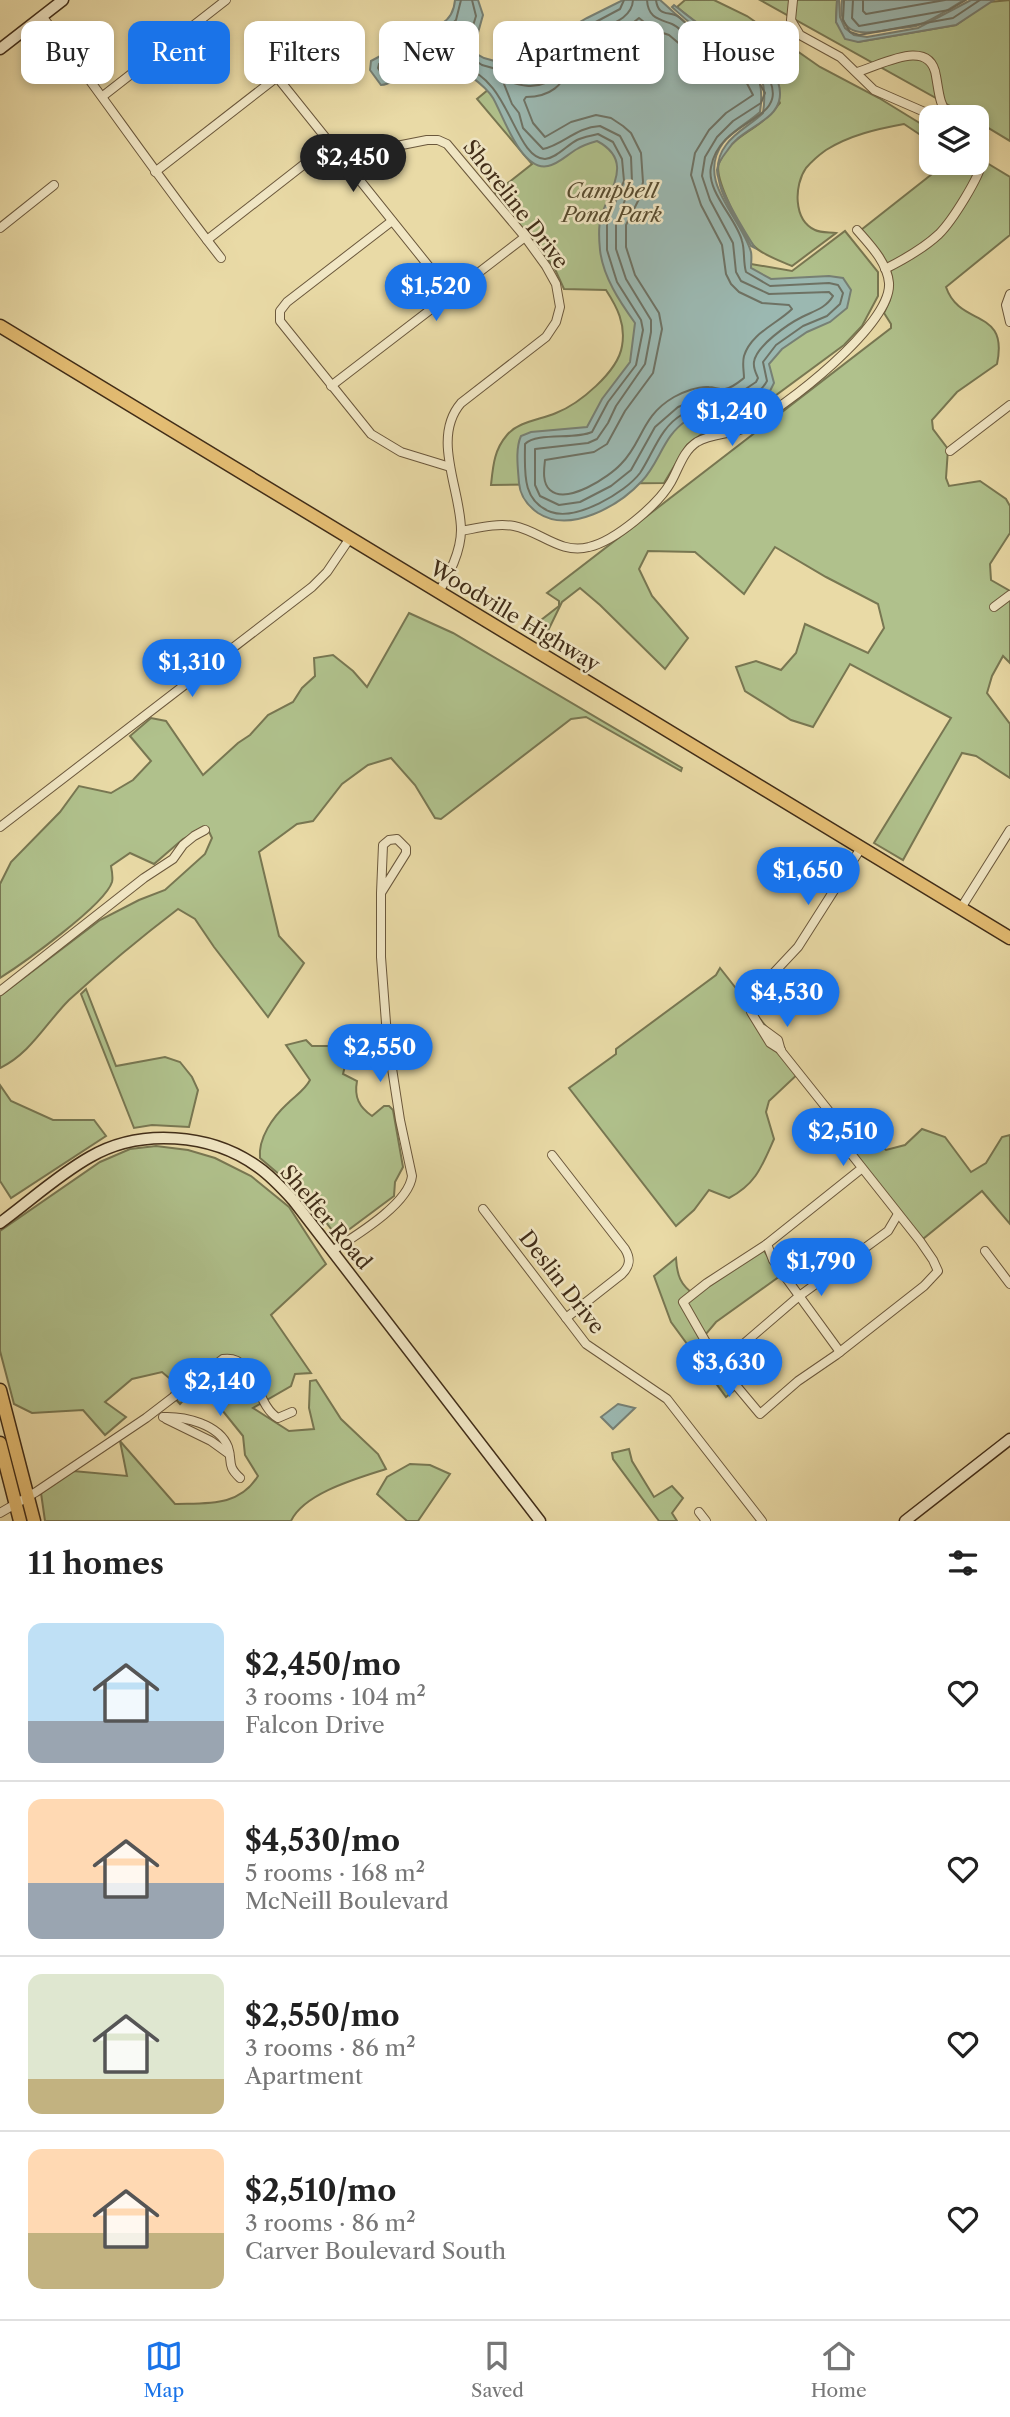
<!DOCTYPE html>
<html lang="en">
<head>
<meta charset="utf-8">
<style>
	:root { --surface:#fff; --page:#f6f6f6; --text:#222; --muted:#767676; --line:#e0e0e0; --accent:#1a73e8 }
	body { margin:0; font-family:"Libre Caslon Text",serif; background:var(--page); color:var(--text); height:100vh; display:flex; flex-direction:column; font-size:26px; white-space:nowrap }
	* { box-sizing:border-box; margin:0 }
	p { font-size:23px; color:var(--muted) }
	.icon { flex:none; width:38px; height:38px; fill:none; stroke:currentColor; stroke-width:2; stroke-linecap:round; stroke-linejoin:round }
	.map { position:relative; height:1521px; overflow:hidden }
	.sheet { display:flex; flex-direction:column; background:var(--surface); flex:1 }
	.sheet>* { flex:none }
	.banner { position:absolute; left:21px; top:21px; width:970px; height:63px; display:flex; gap:14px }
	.fabs { position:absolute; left:919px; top:105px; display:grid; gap:14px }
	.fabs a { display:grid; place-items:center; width:70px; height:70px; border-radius:14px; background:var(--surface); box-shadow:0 4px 10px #0003; font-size:35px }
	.price { position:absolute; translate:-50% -60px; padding:0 16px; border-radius:24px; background:var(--accent); color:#fff; font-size:23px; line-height:46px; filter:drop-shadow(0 2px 4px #0008) }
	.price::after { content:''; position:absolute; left:50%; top:42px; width:21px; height:16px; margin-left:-10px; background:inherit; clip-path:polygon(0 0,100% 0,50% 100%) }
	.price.active { background:#222; color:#fff }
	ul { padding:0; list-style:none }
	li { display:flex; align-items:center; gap:21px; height:175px; padding:0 28px }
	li+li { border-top:2px solid var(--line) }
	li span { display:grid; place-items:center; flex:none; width:196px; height:140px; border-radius:14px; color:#555 }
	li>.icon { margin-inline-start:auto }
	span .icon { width:84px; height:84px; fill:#fffc; stroke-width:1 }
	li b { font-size:30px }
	h2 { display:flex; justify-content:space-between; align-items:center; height:84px; padding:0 28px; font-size:30px }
	.chip { padding:0 24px; border-radius:14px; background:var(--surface); box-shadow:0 4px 10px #0003; font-size:24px; line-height:63px }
	.chip.active { background:var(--accent); color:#fff }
	.dock { display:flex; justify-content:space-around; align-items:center; height:98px; border-top:2px solid var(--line); background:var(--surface); font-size:19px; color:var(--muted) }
	.dock a { display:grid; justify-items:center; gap:4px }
	.dock .active { color:var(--accent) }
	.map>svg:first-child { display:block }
	.green { fill:#b0c18c; stroke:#787752; stroke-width:2 }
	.water { fill:#9bb8b1; stroke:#778074; stroke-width:2 }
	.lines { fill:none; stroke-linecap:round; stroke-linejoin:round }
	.shore { stroke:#6e7264; stroke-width:2 }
	.street-casing { stroke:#6b583c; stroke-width:10 }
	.secondary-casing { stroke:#412d18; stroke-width:13 }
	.primary-casing { stroke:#412d18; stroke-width:15 }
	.street { stroke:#f1e7c5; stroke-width:8 }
	.secondary { stroke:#f1e7c5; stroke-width:10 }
	.primary { stroke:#e4bd73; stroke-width:12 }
	.labels { text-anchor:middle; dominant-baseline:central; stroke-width:5; stroke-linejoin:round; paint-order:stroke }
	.park-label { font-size:21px; font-style:italic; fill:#574b2f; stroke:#f1e7c5 }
	.street-label { font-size:21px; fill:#412d18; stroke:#f1e7c5 }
</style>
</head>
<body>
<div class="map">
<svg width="1010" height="1521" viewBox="0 0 1010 1521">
	<rect width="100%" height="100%" fill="#e9daa6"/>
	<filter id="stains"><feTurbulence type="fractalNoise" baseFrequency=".00286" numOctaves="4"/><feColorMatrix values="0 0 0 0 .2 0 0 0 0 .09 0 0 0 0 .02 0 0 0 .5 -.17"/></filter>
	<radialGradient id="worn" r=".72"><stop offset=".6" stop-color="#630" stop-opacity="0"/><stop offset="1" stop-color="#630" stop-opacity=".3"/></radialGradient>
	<!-- green -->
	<g class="green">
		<path d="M685 0H714L747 16 820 67 879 98 931 130V142L904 124C877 129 850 135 826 150 819 155 812 161 806 168 794 185 793 220 815 230 821 233 830 232 836 233L792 266C781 261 762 255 754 246 743 234 713 178 719 163 729 139 748 134 765 119 771 114 776 108 780 103L753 43C719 40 703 30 677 7Z"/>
		<path d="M760 0H837L836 22 858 42 956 25 989 2 1010 0V141L977 121 976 117H970Z"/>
		<path d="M673 28 695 176 728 260 792 271 845 231 878 272V296L862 326 844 345 729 430 706 431 687 445 664 483 491 485C493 466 494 450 507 435 519 421 540 420 556 413 579 404 618 372 622 346 626 324 617 307 606 290L564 289 554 267 494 194 532 164 477 99 500 80Z"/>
		<path d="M977 157 1010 177V235L946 287C960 328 1009 307 997 364L957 392 932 420 933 429 948 449 946 478 949 486 980 481 1006 499 1010 506V533L990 564 991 580 1010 591V663L1003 656 992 676 987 693 1010 724V778L976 756 962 753 903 860 874 843 951 718 850 664 813 727 791 720 745 691 736 667 756 661 781 670 796 653 805 624 868 653 884 628 878 604 826 577 775 547 744 594 695 552 648 551 639 569 652 596 688 638 665 669 600 605 580 588 562 602 543 641 527 631 559 606V601L547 593 891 328V324L884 313 890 300 892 283 861 230 946 163H976Z"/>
		<path d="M409 613 453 633 682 768 681 771 586 717 571 719 441 819 435 818 415 785 391 758 368 765 342 784 313 821 297 824 259 852 279 936 304 963 268 1017 214 947 195 919 178 909C140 938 104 968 69 1000 46 1023 30 1054 0 1068V996L100 920 139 900 165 890 205 854 212 838 207 827 183 839 154 864 130 853 111 866C112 871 113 878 112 882 105 905 22 964 0 978V884L11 862 60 812 79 786 111 793 133 780 151 761 130 736 151 718 166 721 203 775 238 743 250 735 268 715 293 702 302 688 315 676 314 658 333 655 353 671 367 687Z"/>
		<path d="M720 968 801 1071 769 1101 766 1112 774 1139C762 1166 756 1184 729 1198L709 1190 694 1210 676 1226 569 1088 616 1054V1049L716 975Z"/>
		<path d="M86 989 116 1066 165 1057 180 1062 192 1077 198 1090 189 1127 152 1125 134 1128 81 994Z"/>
		<path d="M306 1040 312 1046H350L343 1074 357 1081C354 1097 359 1107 372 1116L384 1106H389L393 1110 403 1167 395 1182 394 1196 347 1231 332 1230 308 1199 260 1158C258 1138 273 1117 287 1104 295 1096 305 1090 310 1080L286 1045Z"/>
		<path d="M0 1085 11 1101 53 1120H94L106 1136 11 1198 0 1181Z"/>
		<path d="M846 1129H862L886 1150 905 1145 922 1129 945 1137 971 1172 986 1163 1002 1137 1010 1135V1224L982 1191 918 1243 848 1145Z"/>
		<path d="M156 1146 188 1150 215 1158 251 1176 289 1207 326 1264 271 1315 311 1373 295 1374 291 1386 253 1408 289 1431 314 1429 309 1408 310 1381 316 1380 341 1419 378 1454 386 1469C358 1478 304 1493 291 1521H45L41 1493 73 1471 127 1476 120 1441 175 1504C207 1503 239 1507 258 1476L245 1455 243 1436 218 1405 228 1400 201 1382 180 1404 171 1394 175 1383 162 1372 132 1379 105 1402 126 1417 105 1435 83 1410 32 1413 14 1404 0 1351V1231L100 1162 130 1149Z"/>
		<path d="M761 1246 780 1276 716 1322 705 1335 718 1354 750 1338C762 1344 767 1351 766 1365L726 1397 671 1322 654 1276 676 1258C677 1275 680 1285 695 1295Z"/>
		<path d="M629 1449 632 1461 654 1497 672 1486 683 1498 672 1513 677 1521H659L613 1459 612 1453Z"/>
		<path d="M410 1464 430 1465 450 1474 418 1521H407L377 1494 387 1477Z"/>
	</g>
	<!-- water -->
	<g class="water">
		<path d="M455 0H478L483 15 474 47 475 53 484 58 530 71 540 68 573 26 587 18 623 0H660C674 12 687 26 703 36 739 58 768 60 760 112 749 122 732 131 723 143 695 181 741 217 751 252 752 257 751 263 751 268L771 279 829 276 843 278 851 290 847 308 830 322 807 332 782 349 769 364 774 383 769 393 732 416C715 414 700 411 686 421 663 436 660 462 642 481 619 506 570 534 538 513 528 506 520 496 519 483 518 469 515 449 521 436L531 432 587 427 602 399 630 362 635 323C620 302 603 277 600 250 599 240 598 227 601 217 609 190 635 161 597 141 590 143 583 145 577 149 568 154 559 164 548 166 521 172 503 115 493 98 487 88 477 81 469 75H460L453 71C436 76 419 71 402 76 394 79 390 85 381 85L370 70 371 61 401 45 412 33C432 29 453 26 455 0Z"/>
		<path d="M837 0H839L840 17 845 28 854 35 867 37 918 28 971 0H994L956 25 858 42 845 39 836 22Z"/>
		<path d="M842 0H964C949 9 932 21 916 26 907 28 897 28 888 30 862 35 837 36 842 0Z"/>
		<path d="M674 5C704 28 714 40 753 43 772 66 797 98 764 120 751 130 736 136 727 151 723 156 718 163 717 170 717 188 745 232 755 248L751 246C736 217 702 176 726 145 735 132 752 124 763 113 771 61 743 56 706 34 693 27 683 17 672 7Z"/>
		<path d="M618 1404 635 1408 613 1429 601 1417Z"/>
	</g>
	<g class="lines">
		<!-- shore -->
		<g class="shore">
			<path d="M461 0 456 20 439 35 416 39 406 50 379 64 378 68 383 76 386 77C404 65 418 69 438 68 443 68 448 64 453 64 457 64 460 67 463 68 509 77 515 159 545 159 557 158 567 145 577 140 583 137 591 136 598 134L613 142 622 159 624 181 607 222V250L617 282 641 320 643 330 636 365 608 402 592 432C575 440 537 432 525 444 525 471 521 501 551 512 576 521 625 493 640 473 654 452 660 427 683 414 705 401 712 411 730 409 742 407 762 391 767 381L763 362 776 345 803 326 827 316 840 304 843 293 838 285 829 283 770 286 746 272C743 262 745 250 742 241 737 219 706 192 711 167 722 108 815 127 750 50 727 46 713 44 693 30 687 26 682 17 675 15 666 12 658 15 656 0"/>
			<path d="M472 0 476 16 467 45 470 57 482 65 528 78 541 75 577 32 620 9 624 0"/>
			<path d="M633 0C632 23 599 26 584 38 568 49 563 76 545 83 531 89 520 85 507 81L504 84 512 104 519 113 523 128 543 149C563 145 576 127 600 126L620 136 631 157 632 182 616 223V249L626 279 651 320V332L645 364 616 406 608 423 597 439 588 443 535 449V485L540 496 559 505 580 502 611 486 631 470 655 427 678 407 704 397 729 400 756 382 758 378C756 373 753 368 754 362 756 346 788 324 802 317 814 311 826 308 833 296L829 292 769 294 741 281 736 272 733 243 710 200 702 176 705 157 717 137 733 121 761 103 765 93 746 59C723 54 710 51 690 38 684 34 679 27 672 24 659 19 648 18 647 0"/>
			<path d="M844 0 843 20 850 32 859 35 953 18 980 0"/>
			<path d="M853 0 852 18 859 26 949 10 966 0"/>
			<path d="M863 0V11L866 14 945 0"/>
			<path d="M639 18 654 30 669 35 682 46 709 62 739 68 753 95 726 113 709 130 695 153 691 175 701 205 722 245 726 274 731 284 739 292 762 303 789 305 792 309C777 324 751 333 744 356 742 364 744 371 744 378 739 382 732 388 725 389 721 390 714 387 709 387 698 386 683 392 674 397 641 416 643 442 621 464 609 477 567 505 550 490 542 483 544 469 545 460L594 452 607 444 625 411 653 373 662 329 659 313 635 275 626 247V225L639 199 643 182 641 153 631 133 623 126 611 118 596 115 571 122 545 137 533 123 524 100 526 97C568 97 565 64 592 45 607 35 625 31 639 18Z"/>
			<path d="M456 31 461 34 457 55 438 59 415 57V53L420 47 440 45Z"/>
		</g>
		<!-- street casing -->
		<g class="street-casing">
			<g id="street">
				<path d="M793 0 791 20 800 35 840 57 874 90 936 117"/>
				<path d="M42 16C103 96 159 179 221 258"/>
				<path d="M857 72C880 66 930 36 936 76 939 92 939 104 949 117"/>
				<path d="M277 77 451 294"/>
				<path d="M103 96 226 0"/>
				<path d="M341 157 427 140H438L447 144 525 237 546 266 556 284 560 307 556 322 546 337 461 403C431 438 461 490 461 530 461 552 449 574 439 592"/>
				<path d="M155 172 299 60"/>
				<path d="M392 221 287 302 280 311V321L371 434 401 452 450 467"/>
				<path d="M0 228 54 185"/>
				<path d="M207 240 330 144"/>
				<path d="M885 269C905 259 923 249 939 234 952 221 980 177 983 159 984 151 981 145 976 139"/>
				<path d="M1010 294 1006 305 1010 322"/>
				<path d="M331 386 525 237"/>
				<path d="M950 451 1010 405"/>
				<path d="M461 531C478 528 496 523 514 526 540 531 561 555 589 547 615 541 658 505 671 482 679 468 683 451 697 442 712 433 731 435 747 427 783 409 892 325 889 283 887 262 870 245 857 230"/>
				<path d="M994 607 1010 595"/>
				<path d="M0 827 312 587 327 572 350 538"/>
				<path d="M961 908 1010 830"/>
				<path d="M0 991 144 878 173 859 183 845 194 836 205 830"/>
				<path d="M763 1029 778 1040 781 1051 844 1130 852 1155 920 1241 933 1260 938 1271 924 1286 836 1355 798 1381 760 1414 719 1365 683 1302 707 1283 767 1244 861 1169"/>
				<path d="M781 1050 770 1043 751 1012V997L798 947 861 848"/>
				<path d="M552 1155 625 1249C631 1259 630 1266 622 1274L566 1318"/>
				<path d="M483 1209 586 1344 667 1399 762 1521"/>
				<path d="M767 1244 773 1260 840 1352"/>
				<path d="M332 1251C355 1236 409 1204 412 1176L400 1120 387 1036 381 957V893L406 853V848L397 839 389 840 383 845 381 893"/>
				<path d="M985 1251 1010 1284"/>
				<path d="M719 1365 798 1297 888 1231 898 1214"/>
				<path d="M163 1417C184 1416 219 1424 228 1447 233 1462 226 1465 240 1478"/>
				<path d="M166 1419 211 1441 229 1454"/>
				<path d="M699 1512 706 1521"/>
				<path d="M0 1513 36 1492 146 1418 223 1359C256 1354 255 1405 278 1418L292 1412"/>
			</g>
		</g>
		<!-- secondary casing -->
		<g class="secondary-casing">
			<g id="secondary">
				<path d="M0 49 63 0"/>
				<path d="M0 1223C30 1201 58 1175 90 1157 140 1128 211 1133 258 1167 271 1176 282 1188 293 1200L540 1521"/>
				<path d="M905 1521 1010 1439"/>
			</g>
		</g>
		<!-- primary casing -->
		<g class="primary-casing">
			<g id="primary">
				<path d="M0 326 1010 938"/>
				<path d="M0 1390 34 1521"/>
				<path d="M0 1443 20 1521"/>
			</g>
		</g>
		<!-- street -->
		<use href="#street" class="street"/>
		<!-- secondary -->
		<use href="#secondary" class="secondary"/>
		<!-- primary -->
		<use href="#primary" class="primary"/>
	</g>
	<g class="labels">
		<!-- park labels -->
		<g class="park-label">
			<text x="612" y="190">Campbell<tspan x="612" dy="24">Pond Park</tspan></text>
		</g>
		<!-- street labels -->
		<g class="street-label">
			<text transform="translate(516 204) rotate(52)">Shoreline Drive</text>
			<text transform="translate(515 616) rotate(31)">Woodville Highway</text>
			<text transform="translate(326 1217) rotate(50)">Shelfer Road</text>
			<text transform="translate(562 1282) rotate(52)">Deslin Drive</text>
		</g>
	</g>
	<rect width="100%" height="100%" filter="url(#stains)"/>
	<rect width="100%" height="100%" fill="url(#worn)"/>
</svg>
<div class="fabs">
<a><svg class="icon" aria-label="layers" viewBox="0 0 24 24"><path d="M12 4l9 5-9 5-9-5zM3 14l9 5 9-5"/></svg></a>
</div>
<b class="price active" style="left:353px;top:194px">$2,450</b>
<b class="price" style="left:436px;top:323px">$1,520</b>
<b class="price" style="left:732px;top:448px">$1,240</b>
<b class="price" style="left:192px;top:699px">$1,310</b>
<b class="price" style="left:808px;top:907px">$1,650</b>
<b class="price" style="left:787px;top:1029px">$4,530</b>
<b class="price" style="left:380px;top:1084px">$2,550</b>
<b class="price" style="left:843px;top:1168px">$2,510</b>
<b class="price" style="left:821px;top:1298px">$1,790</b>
<b class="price" style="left:729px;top:1399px">$3,630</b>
<b class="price" style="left:220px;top:1418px">$2,140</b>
<div class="banner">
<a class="chip">Buy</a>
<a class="chip active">Rent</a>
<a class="chip">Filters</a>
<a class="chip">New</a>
<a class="chip">Apartment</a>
<a class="chip">House</a>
</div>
</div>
<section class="sheet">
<h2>11 homes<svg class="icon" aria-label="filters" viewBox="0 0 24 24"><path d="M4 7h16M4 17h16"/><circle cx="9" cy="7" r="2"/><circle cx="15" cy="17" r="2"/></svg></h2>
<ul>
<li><span style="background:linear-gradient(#bfe0f5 70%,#9aa5b1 0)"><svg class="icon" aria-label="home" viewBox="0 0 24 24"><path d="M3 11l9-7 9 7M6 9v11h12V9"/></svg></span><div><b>$2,450/mo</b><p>3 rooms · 104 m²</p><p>Falcon Drive</p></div><svg class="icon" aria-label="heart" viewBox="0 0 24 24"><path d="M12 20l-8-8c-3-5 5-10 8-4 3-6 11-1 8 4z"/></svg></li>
<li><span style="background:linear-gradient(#ffd9b3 60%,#9aa5b1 0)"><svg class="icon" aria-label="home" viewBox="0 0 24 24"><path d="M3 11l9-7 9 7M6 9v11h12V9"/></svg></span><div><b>$4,530/mo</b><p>5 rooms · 168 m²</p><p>McNeill Boulevard</p></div><svg class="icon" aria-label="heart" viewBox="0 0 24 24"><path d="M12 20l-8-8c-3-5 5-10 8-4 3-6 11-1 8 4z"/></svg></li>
<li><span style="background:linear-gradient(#dfe7d0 75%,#c2b280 0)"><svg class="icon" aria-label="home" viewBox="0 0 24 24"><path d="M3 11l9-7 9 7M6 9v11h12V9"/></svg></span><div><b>$2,550/mo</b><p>3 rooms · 86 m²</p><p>Apartment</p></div><svg class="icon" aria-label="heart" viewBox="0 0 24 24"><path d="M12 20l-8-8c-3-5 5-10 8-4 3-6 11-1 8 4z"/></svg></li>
<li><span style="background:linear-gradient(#ffd9b3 60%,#c2b280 0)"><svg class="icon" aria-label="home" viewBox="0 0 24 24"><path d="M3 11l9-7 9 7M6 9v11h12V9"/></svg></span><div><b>$2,510/mo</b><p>3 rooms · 86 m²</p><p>Carver Boulevard South</p></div><svg class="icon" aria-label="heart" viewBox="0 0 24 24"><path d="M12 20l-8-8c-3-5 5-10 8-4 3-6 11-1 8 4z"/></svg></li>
</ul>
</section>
<nav class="dock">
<a class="active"><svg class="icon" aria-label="map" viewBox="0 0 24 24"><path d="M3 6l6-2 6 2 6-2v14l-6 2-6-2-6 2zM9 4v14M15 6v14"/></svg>Map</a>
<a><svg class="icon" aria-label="saved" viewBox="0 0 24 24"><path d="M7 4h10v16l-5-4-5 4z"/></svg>Saved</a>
<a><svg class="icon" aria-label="home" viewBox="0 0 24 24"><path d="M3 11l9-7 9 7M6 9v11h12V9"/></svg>Home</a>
</nav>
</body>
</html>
